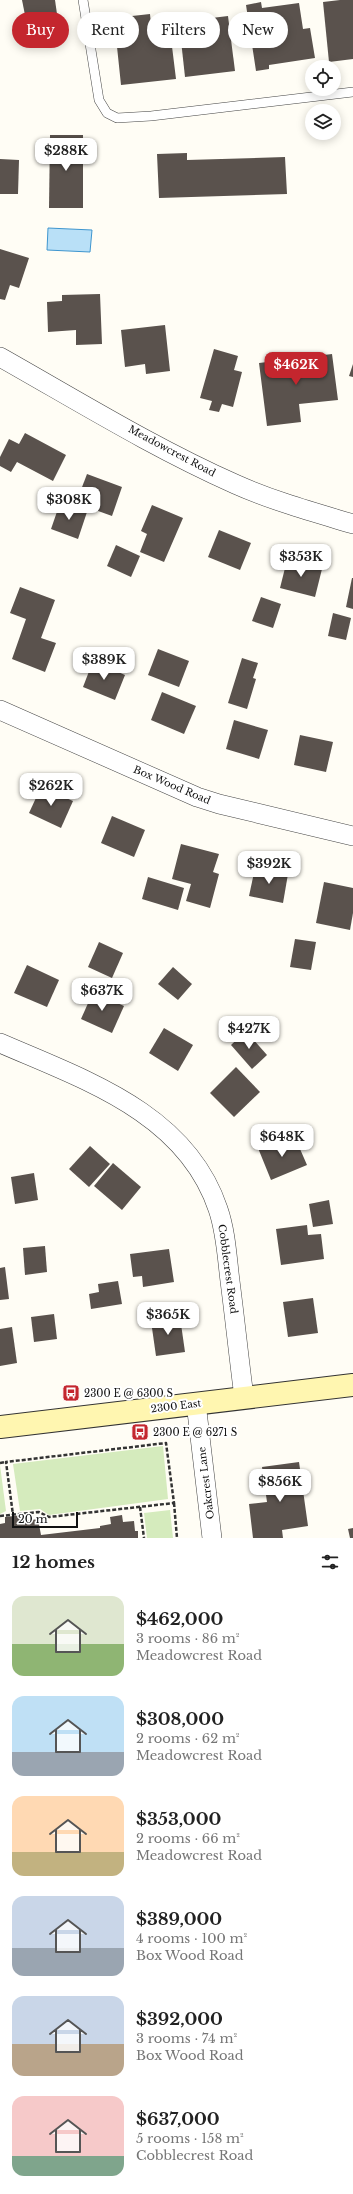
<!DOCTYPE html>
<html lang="en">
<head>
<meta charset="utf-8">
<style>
	:root { --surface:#fff; --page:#f6f6f6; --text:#222; --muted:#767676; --accent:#c4262e }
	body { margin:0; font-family:"Libre Baskerville",serif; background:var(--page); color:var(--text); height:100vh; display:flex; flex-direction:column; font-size:15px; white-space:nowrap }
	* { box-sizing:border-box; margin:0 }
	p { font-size:13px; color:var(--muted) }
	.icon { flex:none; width:22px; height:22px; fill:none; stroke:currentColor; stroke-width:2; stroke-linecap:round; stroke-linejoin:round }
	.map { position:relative; height:1538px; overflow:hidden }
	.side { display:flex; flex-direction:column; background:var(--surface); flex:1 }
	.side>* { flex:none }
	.guide { position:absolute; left:12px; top:12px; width:329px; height:36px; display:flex; gap:8px }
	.tools { position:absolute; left:305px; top:60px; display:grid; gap:8px }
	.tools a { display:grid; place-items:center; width:36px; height:36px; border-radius:50%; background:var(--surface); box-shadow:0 2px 10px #0003; font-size:20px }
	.scale { position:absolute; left:12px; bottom:10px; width:66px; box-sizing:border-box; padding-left:4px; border:2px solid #111; border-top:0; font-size:11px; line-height:14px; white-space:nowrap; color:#111; -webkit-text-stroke:3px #fff; paint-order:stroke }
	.price { position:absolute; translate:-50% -34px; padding:0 9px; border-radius:8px; background:#fff; color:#222; font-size:13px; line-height:26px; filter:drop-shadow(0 1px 2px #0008) }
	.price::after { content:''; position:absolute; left:50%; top:24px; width:12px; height:9px; margin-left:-6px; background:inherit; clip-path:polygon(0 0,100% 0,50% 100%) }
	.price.selected { background:var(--accent); color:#fff }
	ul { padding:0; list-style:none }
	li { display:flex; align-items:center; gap:12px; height:100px; padding:0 12px }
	li span { display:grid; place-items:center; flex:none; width:112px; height:80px; border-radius:12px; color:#555 }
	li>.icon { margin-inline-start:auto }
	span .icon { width:48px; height:48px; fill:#fffc; stroke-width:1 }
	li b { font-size:17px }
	h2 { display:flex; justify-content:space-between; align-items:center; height:48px; padding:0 12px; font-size:17px }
	.tag { padding:0 14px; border-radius:18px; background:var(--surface); box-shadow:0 2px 10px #0003; font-size:14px; line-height:36px }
	.tag.selected { background:var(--accent); color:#fff }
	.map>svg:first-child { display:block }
	.green { fill:#d5ebbd }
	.water { fill:#b9e0f7; stroke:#3f96cf }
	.building { fill:#5a524d }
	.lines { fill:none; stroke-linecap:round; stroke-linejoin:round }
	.lane-casing { stroke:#444; stroke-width:10 }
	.street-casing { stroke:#444; stroke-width:20 }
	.secondary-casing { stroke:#333; stroke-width:24 }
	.path { stroke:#333; stroke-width:2.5; stroke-dasharray:4 2; stroke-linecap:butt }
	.lane { stroke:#fff; stroke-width:9 }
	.street { stroke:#fff; stroke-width:19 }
	.secondary { stroke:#fff6b0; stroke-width:22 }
	.labels { text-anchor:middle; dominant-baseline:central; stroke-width:4; stroke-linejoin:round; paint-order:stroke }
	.street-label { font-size:10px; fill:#111; stroke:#fff }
	.poi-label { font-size:10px; fill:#111; stroke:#fff; text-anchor:start }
</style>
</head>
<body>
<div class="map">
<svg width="353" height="1538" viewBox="0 0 353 1538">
	<rect width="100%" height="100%" fill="#fffdf5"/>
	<!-- green -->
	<g class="green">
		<path d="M163 1446 168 1499 49 1515 40 1509 20 1511 13 1464Z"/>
		<path d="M0 1465 6 1511 0 1514Z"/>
		<path d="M170 1510 173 1538H147L144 1513Z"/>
	</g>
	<!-- water -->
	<path class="water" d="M48 228 92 230 90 252 47 250Z"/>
	<!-- building -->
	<g class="building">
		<path d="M22 0H55L57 14 26 20Z"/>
		<path d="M340 0H353V59L329 62 323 2Z"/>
		<path d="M261 2 262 8 299 3 303 29 310 28 315 58 269 65V69L256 71 246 5Z"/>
		<path d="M150 14 151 24 169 22 176 79 121 85 114 18Z"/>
		<path d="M228 16 235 71 185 77 179 22Z"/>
		<path d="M50 135H83V208H49Z"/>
		<path d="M187 153V160L285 157 287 194 159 198 157 154Z"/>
		<path d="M0 159 19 160 18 194H0Z"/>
		<path d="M0 249 29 258 19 288 10 285 5 300 0 299Z"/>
		<path d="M100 294 102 344 76 345V330L48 332 47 302 62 301V295Z"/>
		<path d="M165 325 170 371 146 374 145 364 125 367 121 330Z"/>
		<path d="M214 349 238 356 234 370 242 372 233 407 222 404 219 412 209 410 212 401 200 398Z"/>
		<path d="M332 354 338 400 299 404 301 422 267 426 259 363Z"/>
		<path d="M353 364V377L349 376Z"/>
		<path d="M25 433 66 455 53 481 17 462 11 472 0 466V457L9 439 19 444Z"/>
		<path d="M87 474 122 487 112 516 76 503Z"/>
		<path d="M60 503 87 512 78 539 51 529Z"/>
		<path d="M152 505 183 518 164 562 140 552 147 534 141 531Z"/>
		<path d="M219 530 251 543 240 570 208 557Z"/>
		<path d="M116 545 140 556 131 577 107 566Z"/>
		<path d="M287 560 322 569 315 597 280 588Z"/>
		<path d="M352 578H353V609L346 607Z"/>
		<path d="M20 587 55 600 41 638 56 643 45 672 12 659 26 619 10 613Z"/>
		<path d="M261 597 281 604 273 628 252 621Z"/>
		<path d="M333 613 351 618 346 640 328 636Z"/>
		<path d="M158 649 189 661 179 687 148 675Z"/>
		<path d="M242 658 258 663 253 678 256 679 247 709 228 703Z"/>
		<path d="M93 661 125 675 115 700 83 687Z"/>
		<path d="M162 692 196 706 184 734 151 720Z"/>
		<path d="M234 720 268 730 259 759 226 749Z"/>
		<path d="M300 735 333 742 326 772 294 765Z"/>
		<path d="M41 787 73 801 61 828 29 813Z"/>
		<path d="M112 816 145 830 134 857 101 843Z"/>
		<path d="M181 844 219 854 213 872 219 874 210 908 186 901 191 884 172 879Z"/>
		<path d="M255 868 288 874 283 903 249 896Z"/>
		<path d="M148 877 184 888 178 910 142 899Z"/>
		<path d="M324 882 353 888V913L350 930 316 923Z"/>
		<path d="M295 939 316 942 311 970 290 967Z"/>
		<path d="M99 942 123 953 112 978 88 967Z"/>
		<path d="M27 965 59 980 47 1007 14 993Z"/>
		<path d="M173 967 192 984 178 1000 158 984Z"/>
		<path d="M93 992 124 1006 112 1033 81 1019Z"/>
		<path d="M164 1028 193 1045 178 1071 149 1053Z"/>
		<path d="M246 1031 267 1055 252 1069 231 1045Z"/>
		<path d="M236 1067 260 1092 234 1117 210 1093Z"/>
		<path d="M285 1137 289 1146 297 1142 307 1165 271 1180 258 1148Z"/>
		<path d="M90 1146 110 1164 89 1187 69 1169Z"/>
		<path d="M113 1163 141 1187 122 1210 94 1186Z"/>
		<path d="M34 1173 38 1200 15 1204 11 1177Z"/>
		<path d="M329 1200 333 1224 313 1227 309 1204Z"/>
		<path d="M307 1225 308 1235 321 1234 324 1259 281 1265 276 1229Z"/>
		<path d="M45 1246 47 1272 25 1275 23 1248Z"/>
		<path d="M169 1249 174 1282 143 1287 142 1276 133 1277 130 1254Z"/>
		<path d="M5 1267 9 1299 0 1300V1268Z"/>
		<path d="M118 1281 122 1304 91 1309 89 1294 99 1292 98 1284Z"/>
		<path d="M313 1298 318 1333 288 1337 283 1302Z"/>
		<path d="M54 1314 57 1339 34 1342 31 1317Z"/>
		<path d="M180 1317 185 1352 156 1356 151 1321Z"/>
		<path d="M12 1327 17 1363 0 1366V1329Z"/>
		<path d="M299 1462 308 1526 282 1530 283 1538H253L249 1504 267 1502 262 1467Z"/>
		<path d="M23 1515V1521L38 1519 41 1535 100 1528V1526L111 1524 110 1517 122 1515 123 1522 134 1521 135 1531H138V1538H0V1524L5 1523V1517Z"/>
		<path d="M353 1528V1538H350L348 1529Z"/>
	</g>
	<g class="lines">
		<!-- lane casing -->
		<g class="lane-casing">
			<path id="lane" d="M83 0 99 100 107 113 117 118 151 116 353 92"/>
		</g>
		<!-- street casing -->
		<g class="street-casing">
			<g id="street">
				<path d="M0 357C78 401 154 448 235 484 273 501 313 512 353 524"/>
				<path d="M0 710 197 797 219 804 353 836"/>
				<path d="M0 1043C85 1080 186 1113 218 1209 226 1232 227 1257 230 1281 235 1320 239 1359 244 1397"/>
				<path d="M196 1403 212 1538"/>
			</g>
		</g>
		<!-- secondary casing -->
		<g class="secondary-casing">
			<path id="secondary" d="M0 1427 353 1385"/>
		</g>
		<!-- path -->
		<g class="path">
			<path d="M0 1463 6 1462"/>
			<path d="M174 1503 177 1538"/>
			<path d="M140 1507 144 1538"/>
			<path d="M0 1516 39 1512 49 1517 174 1503 166 1443 6 1462 13 1515"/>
		</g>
		<!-- lane -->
		<use href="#lane" class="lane"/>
		<!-- street -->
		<use href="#street" class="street"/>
		<!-- secondary -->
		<use href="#secondary" class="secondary"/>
	</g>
	<!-- icons -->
	<defs>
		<g id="bus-square" transform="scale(0.9)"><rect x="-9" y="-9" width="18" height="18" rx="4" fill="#c4262e" stroke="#fff"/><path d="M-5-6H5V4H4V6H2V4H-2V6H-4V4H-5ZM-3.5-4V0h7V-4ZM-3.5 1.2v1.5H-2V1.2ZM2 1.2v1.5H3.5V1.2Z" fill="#fff"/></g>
	</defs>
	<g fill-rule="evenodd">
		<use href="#bus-square" x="71" y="1393"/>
		<use href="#bus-square" x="140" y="1432"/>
	</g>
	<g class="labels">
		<!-- street labels -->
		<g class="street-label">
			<text transform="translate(172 451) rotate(28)">Meadowcrest Road</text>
			<text transform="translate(172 785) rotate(23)">Box Wood Road</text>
			<text transform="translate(228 1269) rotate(82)">Cobblecrest Road</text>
			<text transform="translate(176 1406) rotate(-7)">2300 East</text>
			<text transform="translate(206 1483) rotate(-97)">Oakcrest Lane</text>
		</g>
		<!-- poi labels -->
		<g class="poi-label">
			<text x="84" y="1393">2300 E @ 6300 S</text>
			<text x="153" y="1432">2300 E @ 6271 S</text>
		</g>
	</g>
</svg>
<div class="tools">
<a><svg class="icon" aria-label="locate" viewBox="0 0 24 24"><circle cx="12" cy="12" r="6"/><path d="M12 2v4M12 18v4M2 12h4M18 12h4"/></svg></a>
<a><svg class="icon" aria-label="layers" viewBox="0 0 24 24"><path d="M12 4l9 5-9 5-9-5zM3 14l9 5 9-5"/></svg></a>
</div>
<div class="scale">20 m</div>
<b class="price" style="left:66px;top:172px">$288K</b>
<b class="price selected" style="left:296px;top:386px">$462K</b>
<b class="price" style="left:69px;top:521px">$308K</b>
<b class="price" style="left:301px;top:578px">$353K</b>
<b class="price" style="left:104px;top:681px">$389K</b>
<b class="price" style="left:51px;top:807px">$262K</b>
<b class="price" style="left:269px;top:885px">$392K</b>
<b class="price" style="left:102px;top:1012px">$637K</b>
<b class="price" style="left:249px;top:1050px">$427K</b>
<b class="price" style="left:282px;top:1158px">$648K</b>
<b class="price" style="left:168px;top:1336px">$365K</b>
<b class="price" style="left:280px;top:1503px">$856K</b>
<div class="guide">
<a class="tag selected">Buy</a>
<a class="tag">Rent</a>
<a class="tag">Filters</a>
<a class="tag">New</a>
</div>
</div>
<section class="side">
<h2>12 homes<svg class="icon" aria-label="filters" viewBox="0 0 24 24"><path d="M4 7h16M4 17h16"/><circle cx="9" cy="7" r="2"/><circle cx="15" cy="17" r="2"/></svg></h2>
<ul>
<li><span style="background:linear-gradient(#dfe7d0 60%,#8fb573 0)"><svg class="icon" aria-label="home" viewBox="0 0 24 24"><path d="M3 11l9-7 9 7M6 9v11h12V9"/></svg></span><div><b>$462,000</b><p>3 rooms · 86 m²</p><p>Meadowcrest Road</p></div></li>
<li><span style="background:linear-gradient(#bfe0f5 70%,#9aa5b1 0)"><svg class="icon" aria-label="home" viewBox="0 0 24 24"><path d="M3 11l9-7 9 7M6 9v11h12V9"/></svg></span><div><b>$308,000</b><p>2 rooms · 62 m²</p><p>Meadowcrest Road</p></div></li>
<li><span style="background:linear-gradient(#ffd9b3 70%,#c2b280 0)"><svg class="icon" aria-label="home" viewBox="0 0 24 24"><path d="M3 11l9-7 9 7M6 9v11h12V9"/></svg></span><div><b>$353,000</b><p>2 rooms · 66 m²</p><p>Meadowcrest Road</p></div></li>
<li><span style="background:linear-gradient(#c9d6e8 65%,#9aa5b1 0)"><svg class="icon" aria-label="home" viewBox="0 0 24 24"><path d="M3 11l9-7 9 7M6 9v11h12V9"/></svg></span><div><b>$389,000</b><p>4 rooms · 100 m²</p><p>Box Wood Road</p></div></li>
<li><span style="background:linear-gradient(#c9d6e8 60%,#b9a48a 0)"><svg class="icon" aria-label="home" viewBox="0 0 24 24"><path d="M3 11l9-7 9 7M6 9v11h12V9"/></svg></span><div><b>$392,000</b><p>3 rooms · 74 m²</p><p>Box Wood Road</p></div></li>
<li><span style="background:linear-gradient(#f6c9c9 75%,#7fa58c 0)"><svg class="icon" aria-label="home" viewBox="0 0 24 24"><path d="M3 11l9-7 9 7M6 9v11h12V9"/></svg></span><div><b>$637,000</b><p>5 rooms · 158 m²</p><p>Cobblecrest Road</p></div></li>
</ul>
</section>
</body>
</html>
